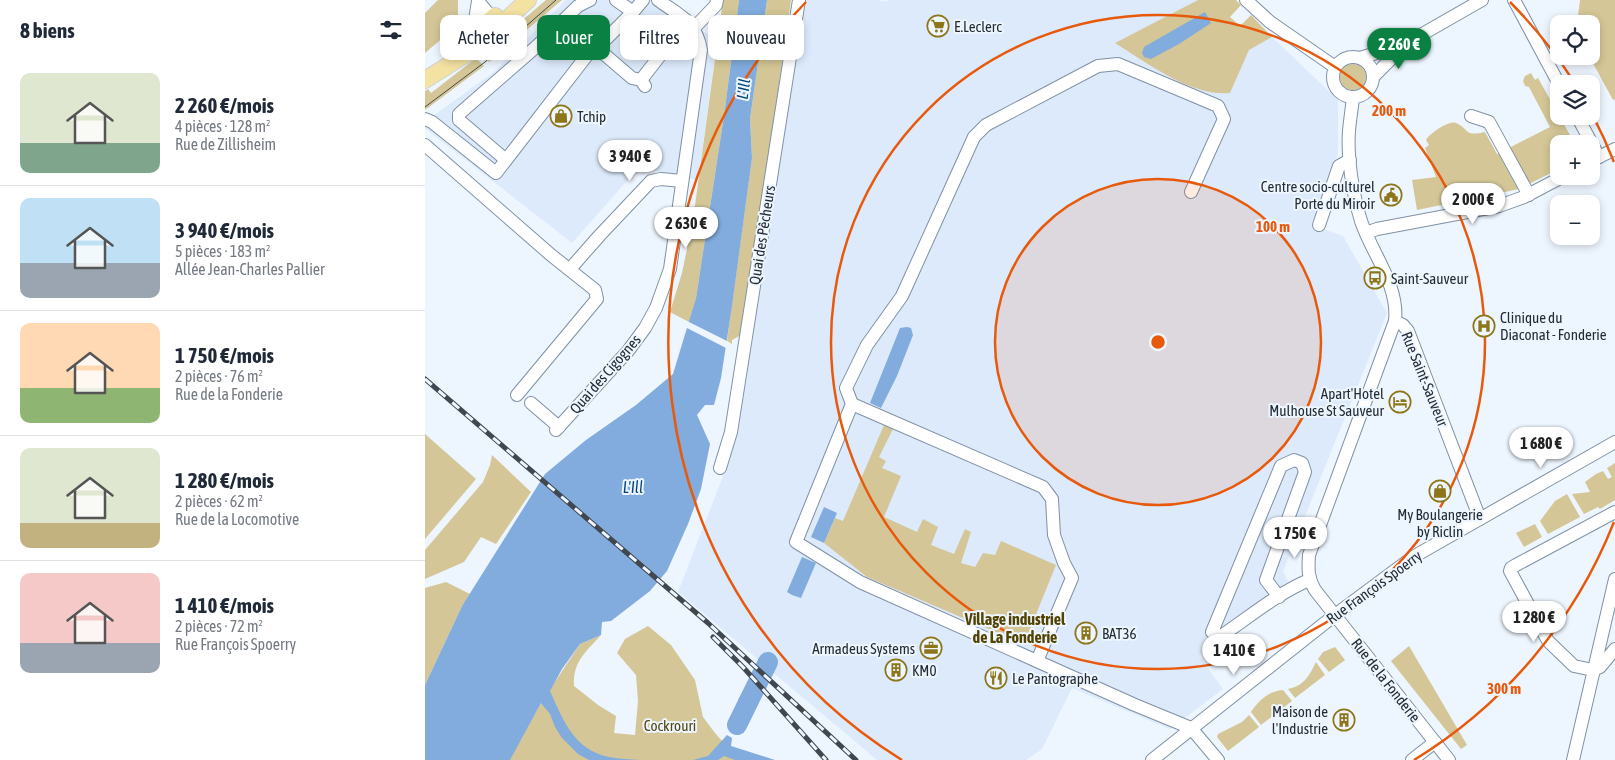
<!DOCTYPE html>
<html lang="fr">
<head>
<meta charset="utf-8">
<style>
	:root { --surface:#fff; --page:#f2f2f3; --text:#1f2937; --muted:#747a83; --line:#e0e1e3; --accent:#0b8043 }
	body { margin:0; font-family:"Asap Condensed",sans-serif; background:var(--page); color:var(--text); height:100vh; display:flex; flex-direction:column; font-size:19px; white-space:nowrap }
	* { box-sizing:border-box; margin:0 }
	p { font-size:16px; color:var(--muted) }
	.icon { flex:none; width:28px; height:28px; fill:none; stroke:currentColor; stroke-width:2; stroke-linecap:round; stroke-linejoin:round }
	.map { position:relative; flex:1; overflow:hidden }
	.side { display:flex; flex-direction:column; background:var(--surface); width:425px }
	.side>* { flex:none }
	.guide { position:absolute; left:15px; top:15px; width:475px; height:45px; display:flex; gap:10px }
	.controls { position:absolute; left:1125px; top:15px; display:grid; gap:10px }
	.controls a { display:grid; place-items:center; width:50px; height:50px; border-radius:10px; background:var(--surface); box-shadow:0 2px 8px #0003; font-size:25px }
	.price { position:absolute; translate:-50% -42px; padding:0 11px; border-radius:18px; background:#fff; color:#222; font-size:16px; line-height:32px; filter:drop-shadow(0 1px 2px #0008) }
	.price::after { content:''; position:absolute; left:50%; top:30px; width:15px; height:11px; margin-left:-8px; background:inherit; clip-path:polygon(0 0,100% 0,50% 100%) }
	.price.active { background:var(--accent); color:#fff }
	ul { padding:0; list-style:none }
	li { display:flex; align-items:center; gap:15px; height:125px; padding:0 20px }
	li+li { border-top:1px solid var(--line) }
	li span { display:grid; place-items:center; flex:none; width:140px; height:100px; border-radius:10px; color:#555 }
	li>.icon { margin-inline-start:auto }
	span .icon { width:60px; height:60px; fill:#fffc; stroke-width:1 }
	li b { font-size:21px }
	h2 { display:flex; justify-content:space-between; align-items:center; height:60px; padding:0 20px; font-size:21px }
	.pill { padding:0 18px; border-radius:10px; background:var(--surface); box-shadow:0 2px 8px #0003; font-size:18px; line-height:45px }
	.pill.active { background:var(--accent); color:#fff }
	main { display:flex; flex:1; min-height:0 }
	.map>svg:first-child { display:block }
	.built { fill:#dceafb }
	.green { fill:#d4c696 }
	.water { fill:#81acdd }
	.pier { fill:#edf5fe }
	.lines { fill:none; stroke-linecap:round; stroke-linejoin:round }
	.river { stroke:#81acdd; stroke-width:20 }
	.minor-casing { stroke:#7f91a5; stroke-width:14 }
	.major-casing { stroke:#cfd0d2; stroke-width:18 }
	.minor { stroke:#fff; stroke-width:12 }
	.major { stroke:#f4e2a2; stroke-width:16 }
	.tram { stroke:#40474f; stroke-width:1 }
	.rail-casing { stroke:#40474f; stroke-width:5 }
	.rail { stroke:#edf5fe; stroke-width:3; stroke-dasharray:9; stroke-linecap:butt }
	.ring { fill:none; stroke:#e8590c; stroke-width:2.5 }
	.labels { text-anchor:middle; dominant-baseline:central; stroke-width:4; stroke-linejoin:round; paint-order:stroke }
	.poi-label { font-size:15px; fill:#242b33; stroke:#edf5fe; text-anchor:start }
	.street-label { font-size:15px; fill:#242b33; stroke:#edf5fe }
	.park-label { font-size:15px; fill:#534614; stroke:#edf5fe }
	.water-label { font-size:16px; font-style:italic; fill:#00447f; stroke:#edf5fe }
	.neighbourhood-label { font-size:16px; font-weight:bold; fill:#524300; stroke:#edf5fe }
	.centre { fill:#e8590c; stroke:#edf5fe; stroke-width:2.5 }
	.ring-label { font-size:15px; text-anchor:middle; font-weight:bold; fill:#e8590c; stroke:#edf5fe; stroke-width:4; stroke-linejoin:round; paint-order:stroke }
</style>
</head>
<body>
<main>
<section class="side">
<h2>8 biens<svg class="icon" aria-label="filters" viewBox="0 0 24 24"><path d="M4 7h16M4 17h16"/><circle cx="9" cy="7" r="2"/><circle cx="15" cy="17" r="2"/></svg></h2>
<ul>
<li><span style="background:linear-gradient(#dfe7d0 70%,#7fa58c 0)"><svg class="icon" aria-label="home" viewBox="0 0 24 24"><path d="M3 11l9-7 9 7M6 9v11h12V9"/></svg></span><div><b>2 260 €/mois</b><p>4 pièces · 128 m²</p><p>Rue de Zillisheim</p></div></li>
<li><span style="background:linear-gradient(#bfe0f5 65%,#9aa5b1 0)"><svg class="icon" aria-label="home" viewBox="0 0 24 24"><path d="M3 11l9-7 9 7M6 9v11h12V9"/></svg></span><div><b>3 940 €/mois</b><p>5 pièces · 183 m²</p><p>Allée Jean-Charles Pallier</p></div></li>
<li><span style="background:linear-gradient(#ffd9b3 65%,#8fb573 0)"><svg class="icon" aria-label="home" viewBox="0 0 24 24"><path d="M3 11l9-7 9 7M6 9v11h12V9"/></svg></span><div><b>1 750 €/mois</b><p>2 pièces · 76 m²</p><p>Rue de la Fonderie</p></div></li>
<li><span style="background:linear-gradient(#dfe7d0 75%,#c2b280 0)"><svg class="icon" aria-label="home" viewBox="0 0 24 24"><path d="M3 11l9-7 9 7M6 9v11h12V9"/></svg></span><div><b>1 280 €/mois</b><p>2 pièces · 62 m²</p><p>Rue de la Locomotive</p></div></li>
<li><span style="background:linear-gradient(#f6c9c9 70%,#9aa5b1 0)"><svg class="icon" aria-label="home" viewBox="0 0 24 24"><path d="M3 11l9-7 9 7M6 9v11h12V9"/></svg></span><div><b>1 410 €/mois</b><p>2 pièces · 72 m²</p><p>Rue François Spoerry</p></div></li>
</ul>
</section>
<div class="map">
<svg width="1190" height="760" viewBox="0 0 1190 760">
	<rect width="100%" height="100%" fill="#edf5fe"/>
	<!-- built -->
	<g class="built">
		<path d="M141 0H234L292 41 273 180 214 167 147 243 0 128V122L69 72Z"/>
		<path d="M380 0H451L463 2 462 0H773L691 43 805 93 824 50 847 37 913 100V152L886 225 918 236 962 313 858 571 863 582 842 595 774 656 798 689 745 729 647 688 617 749 601 760H452L253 592 300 471 307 449 318 334 357 64 369 65Z"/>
	</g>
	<!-- green -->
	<g class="green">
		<path d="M13 0H33V25L0 53V13Z"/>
		<path d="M121 0H137L64 62 58 54Z"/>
		<path d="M298 0H314L299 116 271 298 264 322 245 312 257 273 268 220Z"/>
		<path d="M342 0H366L318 334 307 340V344L302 341 327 158 325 119Z"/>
		<path d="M773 0H811L816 5 805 17 815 26 826 15 847 37 824 50 805 93C767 97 722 63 690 43Z"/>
		<path d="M1155 0H1190V99L1188 100 1164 56H1166V24H1152Z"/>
		<path d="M51 58 59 66 0 110V91L3 89 6 93Z"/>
		<circle cx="928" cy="77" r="13"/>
		<path d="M1106 73 1110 80 1113 78 1150 144H1134V169L1094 189 992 210 987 180 1011 177 1000 148 1004 145 1001 140C1004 134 1024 120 1031 123 1045 129 1038 137 1060 132L1072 154 1125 127 1104 87 1100 86 1098 81 1100 76Z"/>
		<path d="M459 425 468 429 454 457 461 461 457 468 476 476 459 517 492 532 498 519 513 527 506 545 529 554 540 529 546 532 536 563 550 567 558 553 570 555 576 541 631 565 599 644 442 577 399 543 410 518 418 521Z"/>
		<path d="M0 434 51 479 0 539Z"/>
		<path d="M67 455 106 492 71 544 56 537 39 562 0 579V550L58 482 65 465Z"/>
		<path d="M1190 463V500L1175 509 1173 507 1159 514 1147 494 1165 492 1160 482 1171 474 1178 471 1183 479 1187 477 1182 468Z"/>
		<path d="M1142 494 1155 517 1123 534 1115 521 1130 501Z"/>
		<path d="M1110 524 1117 537 1099 547 1091 533Z"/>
		<path d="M21 582 45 594 37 606 0 685V588Z"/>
		<path d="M223 626 246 645 270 680 278 717 290 733 314 760H84L116 703 155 644 176 635C160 653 148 661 149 686L173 705 191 716 189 733 210 735 213 701 211 675 192 653 200 639Z"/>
		<path d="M984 646 1042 745 1036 749 966 661Z"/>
		<path d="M910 647 920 660 904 672 893 659 898 652Z"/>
		<path d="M891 662 900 675 870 698 863 689C879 686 884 676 891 662Z"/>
		<path d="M858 690 867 701 836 725 826 712C833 701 844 691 858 690Z"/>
		<path d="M824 715 834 727 803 751 792 737 793 734 817 722Z"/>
	</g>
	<!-- water -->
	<g class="water">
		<path d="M314 0H342L325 119 327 158 307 306 296 378 289 405H280L272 415 285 444 276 489 263 524 242 571 225 591 186 621 177 622 176 635 155 644 137 669 125 691C138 720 149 750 184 757 194 759 205 759 215 760H164L153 754 137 738 130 727 125 714 116 703 85 760H0V685L37 606 120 474 161 440 211 405 248 374 271 298 299 116Z"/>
		<path d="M780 12 786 23 754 44 726 59 719 57 717 53 719 47Z"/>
		<path d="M482 327 486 328 488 335 472 376 456 408 445 403 475 328Z"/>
		<path d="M399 507 412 513 399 543 386 537Z"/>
		<path d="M377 557 391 563 376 598 367 595 362 592Z"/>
		<path d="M322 687 332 695 314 726 309 724 314 698Z"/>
		<path d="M302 735 307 738 306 746 350 760H310L299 756 293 760H268L283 756Z"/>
	</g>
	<!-- pier -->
	<path class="pier" d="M262 321 304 342 303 349 260 327Z"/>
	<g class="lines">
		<!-- river -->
		<path class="river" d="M312 725 343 662"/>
		<!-- minor casing -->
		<g class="minor-casing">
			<g id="minor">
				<path d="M821 0 845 22 910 67"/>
				<path d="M1089 0 1134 84"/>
				<path d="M208 12 218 0"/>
				<path d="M269 28 291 5 292 0"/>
				<path d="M51 32 50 20 53 1 67 18"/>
				<path d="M172 48 207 78 216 80 220 86"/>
				<circle cx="928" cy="77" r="20"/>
				<path d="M935 58 980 44 1057 0"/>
				<path d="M948 77 979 46"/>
				<path d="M216 80 254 31 261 20"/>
				<path d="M928 97C927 108 925 119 924 131 922 158 928 195 936 221 947 254 974 285 970 321L884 555C883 570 883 578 890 590L1024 760"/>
				<path d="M1046 116 1064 122 1104 195"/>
				<path d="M1152 116 1174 157"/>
				<path d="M0 119 7 122 71 173 163 54 172 48 208 12 191 0"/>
				<path d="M0 145 126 255 170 290 172 299 92 395"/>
				<path d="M81 160 34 120V114L112 46 153 6 165 0"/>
				<path d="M1166 161 1190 149"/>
				<path d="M766 192 799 119 793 106 693 64 673 66 561 125 549 137 477 296 442 345 421 388 427 404 371 542 435 582 710 705 766 728 793 760"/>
				<path d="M894 225 914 166 925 160"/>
				<path d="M941 233 952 229 1074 206 1099 197 1139 176"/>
				<path d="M145 269 175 235 226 181 236 179 257 181"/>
				<path d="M970 321 978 325 983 331 1055 519"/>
				<path d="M106 403 134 427"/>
				<path d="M427 404 618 487 627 499 629 535 639 563 647 578 612 661"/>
				<path d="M131 430 203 351 220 328 231 308 245 269 276 50C271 21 255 16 233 0"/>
				<path d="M295 468 306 432 374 0"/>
				<path d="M854 597 841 580 880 472 877 463 869 460 856 466 787 632 793 638C822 619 851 594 884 580"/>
				<path d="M1168 670 1149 666 1123 641 1085 571 1086 568 1091 565 1190 512"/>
				<path d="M1168 670 1175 667 1190 649"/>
				<path d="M727 760 910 615 988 557 1190 442"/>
				<path d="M987 760 1010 742"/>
				<path d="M1148 760 1190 579"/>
			</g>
		</g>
		<!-- major casing -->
		<g class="major-casing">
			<g id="major">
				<path d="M27 55 70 16"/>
				<path d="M0 80 49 49 103 0"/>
			</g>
		</g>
		<!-- minor -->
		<use href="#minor" class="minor"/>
		<!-- major -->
		<use href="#major" class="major"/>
		<!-- tram -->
		<path class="tram" d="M0 107 60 62 131 0"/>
		<!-- rail casing -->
		<g class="rail-casing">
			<g id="rail">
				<path d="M0 379 283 623 431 760"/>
				<path d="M288 637 318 667 401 760"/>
			</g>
		</g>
		<!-- rail -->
		<use href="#rail" class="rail"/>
	</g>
	<!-- distance rings -->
	<circle cx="733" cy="342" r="163" fill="#e8590c" fill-opacity=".12"/>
	<g class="ring">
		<circle cx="733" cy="342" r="163"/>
		<circle cx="733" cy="342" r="327"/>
		<path d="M1189 522A490 490 0 0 1 989 760M477 760A490 490 0 0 1 381 2M1085 2A490 490 0 0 1 1149 82M1168 116A490 490 0 0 1 1189 162"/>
	</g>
	<!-- icons -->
	<defs>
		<g id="supermarket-ring" transform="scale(1.125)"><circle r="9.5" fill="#edf5fe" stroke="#8d761a" stroke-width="1.5"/><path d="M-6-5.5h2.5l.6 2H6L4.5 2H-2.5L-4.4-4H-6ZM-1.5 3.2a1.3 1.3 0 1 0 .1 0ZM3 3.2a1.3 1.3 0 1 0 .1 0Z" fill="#8d761a"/></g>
		<g id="shop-ring" transform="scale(1.125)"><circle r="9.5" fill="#edf5fe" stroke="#8d761a" stroke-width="1.5"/><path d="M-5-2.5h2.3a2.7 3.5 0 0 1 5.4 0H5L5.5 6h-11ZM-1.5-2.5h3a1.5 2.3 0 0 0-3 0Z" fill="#8d761a"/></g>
		<g id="civic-ring" transform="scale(1.125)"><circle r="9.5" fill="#edf5fe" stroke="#8d761a" stroke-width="1.5"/><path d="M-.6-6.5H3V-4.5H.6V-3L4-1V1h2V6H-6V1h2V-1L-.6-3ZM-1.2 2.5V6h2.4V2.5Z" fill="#8d761a"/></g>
		<g id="bus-ring" transform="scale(1.125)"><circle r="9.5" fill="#edf5fe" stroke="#8d761a" stroke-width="1.5"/><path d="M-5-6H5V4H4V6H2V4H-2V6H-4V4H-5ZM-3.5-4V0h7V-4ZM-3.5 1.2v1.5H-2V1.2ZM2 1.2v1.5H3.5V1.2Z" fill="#8d761a"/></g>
		<g id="hospital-ring" transform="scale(1.125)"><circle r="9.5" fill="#edf5fe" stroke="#8d761a" stroke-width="1.5"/><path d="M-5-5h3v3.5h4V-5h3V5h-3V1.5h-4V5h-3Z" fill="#8d761a"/></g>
		<g id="hotel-ring" transform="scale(1.125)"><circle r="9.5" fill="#edf5fe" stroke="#8d761a" stroke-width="1.5"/><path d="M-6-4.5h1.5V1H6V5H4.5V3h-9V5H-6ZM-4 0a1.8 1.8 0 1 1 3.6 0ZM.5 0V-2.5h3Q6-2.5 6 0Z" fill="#8d761a"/></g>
		<g id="building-ring" transform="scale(1.125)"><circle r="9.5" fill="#edf5fe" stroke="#8d761a" stroke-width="1.5"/><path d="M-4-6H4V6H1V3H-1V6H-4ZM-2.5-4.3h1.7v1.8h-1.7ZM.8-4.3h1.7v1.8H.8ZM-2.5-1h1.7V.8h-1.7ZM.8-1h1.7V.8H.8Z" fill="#8d761a"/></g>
		<g id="office-ring" transform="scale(1.125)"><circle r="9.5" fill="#edf5fe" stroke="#8d761a" stroke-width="1.5"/><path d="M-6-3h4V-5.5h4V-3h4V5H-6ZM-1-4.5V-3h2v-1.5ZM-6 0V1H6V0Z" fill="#8d761a"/></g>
		<g id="restaurant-ring" transform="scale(1.125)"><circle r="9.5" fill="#edf5fe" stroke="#8d761a" stroke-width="1.5"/><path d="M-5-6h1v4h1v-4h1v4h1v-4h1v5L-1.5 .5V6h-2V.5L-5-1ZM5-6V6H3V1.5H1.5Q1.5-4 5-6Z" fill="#8d761a"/></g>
	</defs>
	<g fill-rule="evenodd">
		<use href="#supermarket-ring" x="513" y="26"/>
		<use href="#shop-ring" x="136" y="116"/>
		<use href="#civic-ring" x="966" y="195"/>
		<use href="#bus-ring" x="950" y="278"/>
		<use href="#hospital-ring" x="1059" y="326"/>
		<use href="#hotel-ring" x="975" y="402"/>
		<use href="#shop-ring" x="1015" y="491"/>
		<use href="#building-ring" x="661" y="633"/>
		<use href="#office-ring" x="506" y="648"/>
		<use href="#building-ring" x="471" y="670"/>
		<use href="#restaurant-ring" x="571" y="678"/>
		<use href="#building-ring" x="919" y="720"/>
	</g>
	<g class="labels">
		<!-- poi labels -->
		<g class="poi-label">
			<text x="529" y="26">E.Leclerc</text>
			<text x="152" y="116">Tchip</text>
			<text x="950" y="186" text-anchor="end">Centre socio-culturel<tspan x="950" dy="17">Porte du Miroir</tspan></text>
			<text x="966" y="278">Saint-Sauveur</text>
			<text x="1075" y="317">Clinique du<tspan x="1075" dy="17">Diaconat - Fonderie</tspan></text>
			<text x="959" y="393" text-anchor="end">Apart'Hotel<tspan x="959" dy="17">Mulhouse St Sauveur</tspan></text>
			<text x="1015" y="514" text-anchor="middle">My Boulangerie<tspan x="1015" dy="17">by Riclin</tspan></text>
			<text x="677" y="633">BAT36</text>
			<text x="490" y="648" text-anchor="end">Armadeus Systems</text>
			<text x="487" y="670">KM0</text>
			<text x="587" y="678">Le Pantographe</text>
			<text x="903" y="711" text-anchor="end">Maison de<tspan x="903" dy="17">l'Industrie</tspan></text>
		</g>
		<!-- street labels -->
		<g class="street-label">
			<text transform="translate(337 235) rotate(-81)">Quai des Pêcheurs</text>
			<text transform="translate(180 374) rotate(-49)">Quai des Cigognes</text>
			<text transform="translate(1000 379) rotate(68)">Rue Saint-Sauveur</text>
			<text transform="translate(949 587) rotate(-36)">Rue François Spoerry</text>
			<text transform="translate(961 680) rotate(52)">Rue de la Fonderie</text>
		</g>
		<!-- park labels -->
		<g class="park-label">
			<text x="245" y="725">Cockrouri</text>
		</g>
		<!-- water labels -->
		<g class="water-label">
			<text transform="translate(318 89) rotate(-82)">L'Ill</text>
			<text x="208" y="487">L'Ill</text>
		</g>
		<!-- neighbourhood labels -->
		<g class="neighbourhood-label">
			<text x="590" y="619">Village industriel<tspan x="590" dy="18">de La Fonderie</tspan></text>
		</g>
	</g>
	<circle cx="733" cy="342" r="8" class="centre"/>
	<g class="ring-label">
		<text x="964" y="116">200 m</text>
		<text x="848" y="232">100 m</text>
		<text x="1079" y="694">300 m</text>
	</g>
</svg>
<div class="controls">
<a><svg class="icon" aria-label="locate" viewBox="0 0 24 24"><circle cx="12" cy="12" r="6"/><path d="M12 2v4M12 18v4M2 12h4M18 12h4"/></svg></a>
<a><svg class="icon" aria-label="layers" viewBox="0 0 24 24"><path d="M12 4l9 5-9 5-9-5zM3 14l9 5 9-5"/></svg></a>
<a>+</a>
<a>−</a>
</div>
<b class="price active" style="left:974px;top:70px">2 260 €</b>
<b class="price" style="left:205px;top:182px">3 940 €</b>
<b class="price" style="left:1048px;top:225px">2 000 €</b>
<b class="price" style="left:261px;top:249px">2 630 €</b>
<b class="price" style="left:1116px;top:469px">1 680 €</b>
<b class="price" style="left:870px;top:559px">1 750 €</b>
<b class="price" style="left:1109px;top:643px">1 280 €</b>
<b class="price" style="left:809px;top:676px">1 410 €</b>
<div class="guide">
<a class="pill">Acheter</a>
<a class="pill active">Louer</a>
<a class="pill">Filtres</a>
<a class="pill">Nouveau</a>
</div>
</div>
</main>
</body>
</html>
